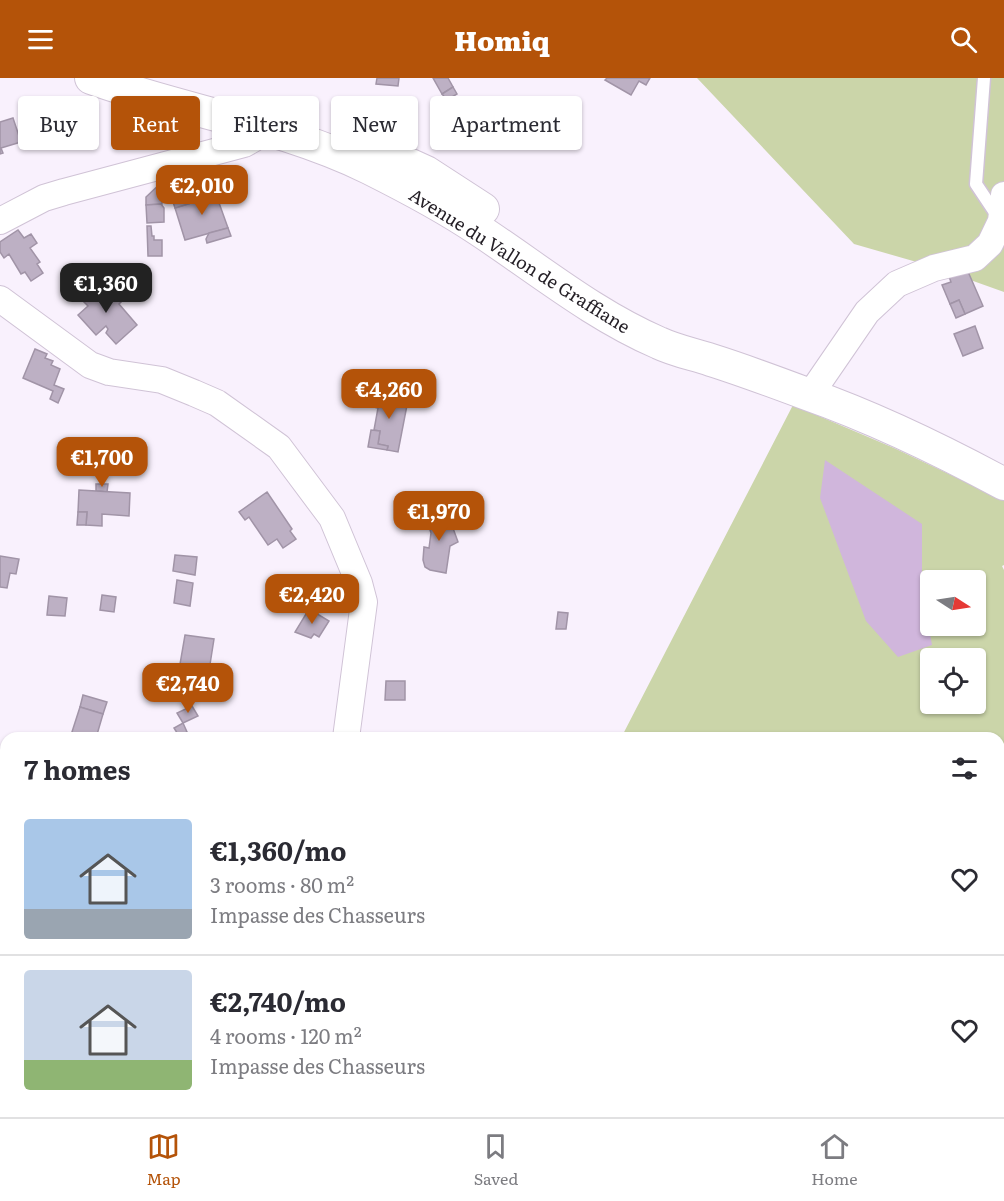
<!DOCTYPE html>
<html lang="en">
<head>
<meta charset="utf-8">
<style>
	:root { --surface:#fff; --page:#f2f2f3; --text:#2b2b33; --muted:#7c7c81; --line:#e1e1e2; --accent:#b45309 }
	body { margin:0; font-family:Literata,serif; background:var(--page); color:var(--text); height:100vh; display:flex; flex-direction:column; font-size:22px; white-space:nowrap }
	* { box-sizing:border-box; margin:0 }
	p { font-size:20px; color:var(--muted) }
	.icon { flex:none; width:33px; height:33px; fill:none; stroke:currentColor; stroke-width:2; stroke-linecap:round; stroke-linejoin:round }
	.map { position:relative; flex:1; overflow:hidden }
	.panel { position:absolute; left:0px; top:654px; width:1005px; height:386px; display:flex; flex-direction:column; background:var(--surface); border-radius:18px 18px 0 0; box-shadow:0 2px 4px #0004 }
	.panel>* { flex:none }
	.guide { position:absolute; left:18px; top:18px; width:600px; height:54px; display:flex; gap:12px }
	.needle { width:39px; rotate:102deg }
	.tools { position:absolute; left:920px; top:492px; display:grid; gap:12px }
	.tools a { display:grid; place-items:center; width:66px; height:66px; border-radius:6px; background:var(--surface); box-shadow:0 2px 4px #0004; font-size:30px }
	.price { position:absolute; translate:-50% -51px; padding:0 14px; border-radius:12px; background:var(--accent); color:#fff; font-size:20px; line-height:39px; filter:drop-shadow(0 2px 3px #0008) }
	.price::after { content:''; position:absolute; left:50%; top:36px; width:18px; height:14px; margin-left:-9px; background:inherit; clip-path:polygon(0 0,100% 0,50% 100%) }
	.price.selected { background:#222; color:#fff }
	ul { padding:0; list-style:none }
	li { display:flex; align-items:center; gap:18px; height:150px; padding:0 24px }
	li+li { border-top:2px solid var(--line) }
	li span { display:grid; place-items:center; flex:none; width:168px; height:120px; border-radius:6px; color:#555 }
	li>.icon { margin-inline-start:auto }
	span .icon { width:72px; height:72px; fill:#fffc; stroke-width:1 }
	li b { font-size:26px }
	h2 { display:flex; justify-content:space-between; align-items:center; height:72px; padding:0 24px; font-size:26px }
	.pill { padding:0 21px; border-radius:6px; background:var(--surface); box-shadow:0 2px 4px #0004; font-size:21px; line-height:54px }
	.pill.selected { background:var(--accent); color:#fff }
	header { display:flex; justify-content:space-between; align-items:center; height:78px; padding:0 24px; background:var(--accent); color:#fff; font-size:27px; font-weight:800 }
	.tabs { display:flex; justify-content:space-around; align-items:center; height:84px; border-top:2px solid var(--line); background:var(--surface); font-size:16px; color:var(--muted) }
	.tabs a { display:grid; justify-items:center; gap:3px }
	.tabs .selected { color:var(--accent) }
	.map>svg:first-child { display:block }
	.green { fill:#cbd5a9; fill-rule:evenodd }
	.water { fill:#d0b6dc }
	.building { fill:#bdb0c4; stroke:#a194a7; stroke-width:1.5 }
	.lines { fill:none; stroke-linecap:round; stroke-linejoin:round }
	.service-casing { stroke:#d0c3d6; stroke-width:15 }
	.minor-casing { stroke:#d0c3d6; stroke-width:28 }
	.tertiary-casing { stroke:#d0c3d6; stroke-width:34 }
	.service { stroke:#fff; stroke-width:12 }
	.minor { stroke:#fff; stroke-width:26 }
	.tertiary { stroke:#fff; stroke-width:32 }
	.labels { text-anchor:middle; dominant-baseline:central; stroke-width:4.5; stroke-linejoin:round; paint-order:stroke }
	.street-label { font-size:18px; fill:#241f26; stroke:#fff }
</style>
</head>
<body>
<header><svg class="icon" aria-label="menu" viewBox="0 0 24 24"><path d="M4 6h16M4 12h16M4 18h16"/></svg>Homiq<svg class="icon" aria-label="search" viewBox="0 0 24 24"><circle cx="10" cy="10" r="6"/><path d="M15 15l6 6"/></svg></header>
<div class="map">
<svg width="1004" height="1039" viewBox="0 0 1004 1039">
	<rect width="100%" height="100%" fill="#f9f1fd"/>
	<!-- green -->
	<g class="green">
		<path d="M697 0H1004V214L934 189 854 166Z"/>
		<path d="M793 327 894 370 1004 422V487L1002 488 1004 492V1039H171L174 1034H999V660H621ZM930 502H975V548H930ZM930 580H975V626H930Z"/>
	</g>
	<!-- water -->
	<path class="water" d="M825 382 922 446V511L932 567 898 579 866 543 820 420Z"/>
	<!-- building -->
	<g class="building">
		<path d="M377 0H399L398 8 376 6Z"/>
		<path d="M433 0H448L453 9 442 16Z"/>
		<path d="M607 0H650L646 7 639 3 631 17 605 2Z"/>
		<path d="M453 9 457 16 447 22 442 16Z"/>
		<path d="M13 40 21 64 1 70 3 75 0 76V44Z"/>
		<path d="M161 105 162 126 146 127V119Z"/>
		<path d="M219 109 223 121 218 122 228 150 185 162 175 130 204 121 202 115Z"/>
		<path d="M202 115 204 121 175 130 173 124Z"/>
		<path d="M161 126 164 130V144L147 145 146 127Z"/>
		<path d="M147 148H151L152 158H154V162H162V178H148Z"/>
		<path d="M228 150 231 158 207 165 206 161 209 155Z"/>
		<path d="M18 152 24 160 31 156 37 165 30 170 40 184 37 186 43 195 31 203 25 194 21 196 9 176 4 180 0 174V164Z"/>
		<path d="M966 189 983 228 965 236 959 222 950 226 942 207 951 204 947 193Z"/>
		<path d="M102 203 122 223 119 226 137 247 116 266 106 255 108 251 106 248 96 257 78 237 88 228 82 222Z"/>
		<path d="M959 222 965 236 956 240 950 226Z"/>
		<path d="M975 248 983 270 963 278 954 256Z"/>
		<path d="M35 271 47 276 45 280 53 283 51 287 60 291 54 307 64 311 58 325 50 321 53 313 23 300Z"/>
		<path d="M372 316 408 322 398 374 387 372 388 368 378 366 380 353 374 352 378 330 369 328Z"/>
		<path d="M371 352 380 353 378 366 388 368 387 372 368 369Z"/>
		<path d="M96 406H108L107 414 96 413Z"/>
		<path d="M79 412 130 415 129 438 102 436V448L86 447 87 434H78Z"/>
		<path d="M267 414 292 451 290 453 296 461 283 470 277 461 268 467 249 439 245 442 239 434Z"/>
		<path d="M446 431 458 464 450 468 446 495 430 492 425 489 423 482 424 469 429 470 431 455 426 439Z"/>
		<path d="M78 434H87L86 447H77Z"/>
		<path d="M175 477 197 479 195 497 173 493Z"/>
		<path d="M0 478 19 481 16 496 10 495 7 510 0 509Z"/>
		<path d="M177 502 193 505 190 528 174 525Z"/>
		<path d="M102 517 116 519 114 534 100 532Z"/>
		<path d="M49 518 67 520 65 538 47 537Z"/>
		<path d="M309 531 329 543 319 559 314 556 311 560 295 554Z"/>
		<path d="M558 534 568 535 566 551H556Z"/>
		<path d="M185 557 214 561 208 599 202 612 175 601 179 592Z"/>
		<path d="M386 603H405V622H385Z"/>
		<path d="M83 617 107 624 103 636 80 629Z"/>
		<path d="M192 628 198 638 183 645 177 635Z"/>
		<path d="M80 629 103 636 96 660H82L71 657Z"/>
		<path d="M183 645 187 654 179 658 174 650Z"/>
		<path d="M0 722 6 724 0 739Z"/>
		<path d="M48 1034H84L78 1039H53Z"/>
	</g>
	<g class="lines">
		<!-- service casing -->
		<g class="service-casing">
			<path id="service" d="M984 0 976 106 998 139"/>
		</g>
		<!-- minor casing -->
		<g class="minor-casing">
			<g id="minor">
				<path d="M0 143 44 120 64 114 244 66C262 57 266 52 274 34"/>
				<path d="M0 221 90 287 109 294 162 302 194 315 217 325 279 369 332 440 359 505 364 524 346 660"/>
				<path d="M810 317 867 234 897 206 934 190 975 180 990 166 1001 143 1004 117"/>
				<path d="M0 859 6 844"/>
				<path d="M162 1039 165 1034"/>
			</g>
		</g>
		<!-- tertiary casing -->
		<g class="tertiary-casing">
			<g id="tertiary">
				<path d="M91 0C183 33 281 47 369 90 407 109 445 129 479 152 538 191 594 237 659 265 676 273 693 276 711 282 743 292 775 304 807 316 875 340 941 372 1004 406"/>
				<path d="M369 68 426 94 483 131"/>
			</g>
		</g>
		<!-- service -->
		<use href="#service" class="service"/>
		<!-- minor -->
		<use href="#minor" class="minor"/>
		<!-- tertiary -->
		<use href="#tertiary" class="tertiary"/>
	</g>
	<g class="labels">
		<!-- street labels -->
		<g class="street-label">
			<text transform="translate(520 182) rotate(32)">Avenue du Vallon de Graffiane</text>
		</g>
	</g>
</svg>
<div class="tools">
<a><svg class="needle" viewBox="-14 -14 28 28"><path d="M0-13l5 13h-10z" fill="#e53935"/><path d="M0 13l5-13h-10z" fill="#7c7c81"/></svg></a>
<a><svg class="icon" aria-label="locate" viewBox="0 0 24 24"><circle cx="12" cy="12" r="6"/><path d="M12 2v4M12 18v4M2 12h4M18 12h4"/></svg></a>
</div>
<b class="price" style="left:202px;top:138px">€2,010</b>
<b class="price selected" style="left:106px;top:236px">€1,360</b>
<b class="price" style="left:389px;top:342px">€4,260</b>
<b class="price" style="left:102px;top:410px">€1,700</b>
<b class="price" style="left:439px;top:464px">€1,970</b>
<b class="price" style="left:312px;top:547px">€2,420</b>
<b class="price" style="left:188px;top:636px">€2,740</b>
<div class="guide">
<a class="pill">Buy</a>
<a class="pill selected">Rent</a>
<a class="pill">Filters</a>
<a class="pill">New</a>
<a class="pill">Apartment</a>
</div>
<section class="panel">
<h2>7 homes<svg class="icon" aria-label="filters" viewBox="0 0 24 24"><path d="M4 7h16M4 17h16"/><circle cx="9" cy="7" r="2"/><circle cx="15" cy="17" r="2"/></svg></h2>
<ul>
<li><span style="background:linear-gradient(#a9c7e8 75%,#9aa5b1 0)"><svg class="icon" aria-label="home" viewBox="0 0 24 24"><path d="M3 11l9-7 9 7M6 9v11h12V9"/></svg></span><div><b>€1,360/mo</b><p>3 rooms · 80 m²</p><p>Impasse des Chasseurs</p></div><svg class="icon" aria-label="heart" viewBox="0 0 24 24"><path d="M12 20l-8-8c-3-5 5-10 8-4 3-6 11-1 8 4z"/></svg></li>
<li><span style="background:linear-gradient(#c9d6e8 75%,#8fb573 0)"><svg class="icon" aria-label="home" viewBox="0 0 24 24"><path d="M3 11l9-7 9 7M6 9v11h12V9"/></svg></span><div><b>€2,740/mo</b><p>4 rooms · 120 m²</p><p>Impasse des Chasseurs</p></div><svg class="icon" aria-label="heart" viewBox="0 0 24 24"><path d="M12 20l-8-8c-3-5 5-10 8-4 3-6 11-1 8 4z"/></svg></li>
</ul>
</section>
</div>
<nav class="tabs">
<a class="selected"><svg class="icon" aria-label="map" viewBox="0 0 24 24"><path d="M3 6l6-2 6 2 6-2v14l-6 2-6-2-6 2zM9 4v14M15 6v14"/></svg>Map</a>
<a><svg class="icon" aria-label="saved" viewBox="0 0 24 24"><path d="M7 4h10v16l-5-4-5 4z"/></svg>Saved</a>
<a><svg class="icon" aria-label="home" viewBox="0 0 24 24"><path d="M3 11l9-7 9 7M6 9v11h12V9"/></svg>Home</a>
</nav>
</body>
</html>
